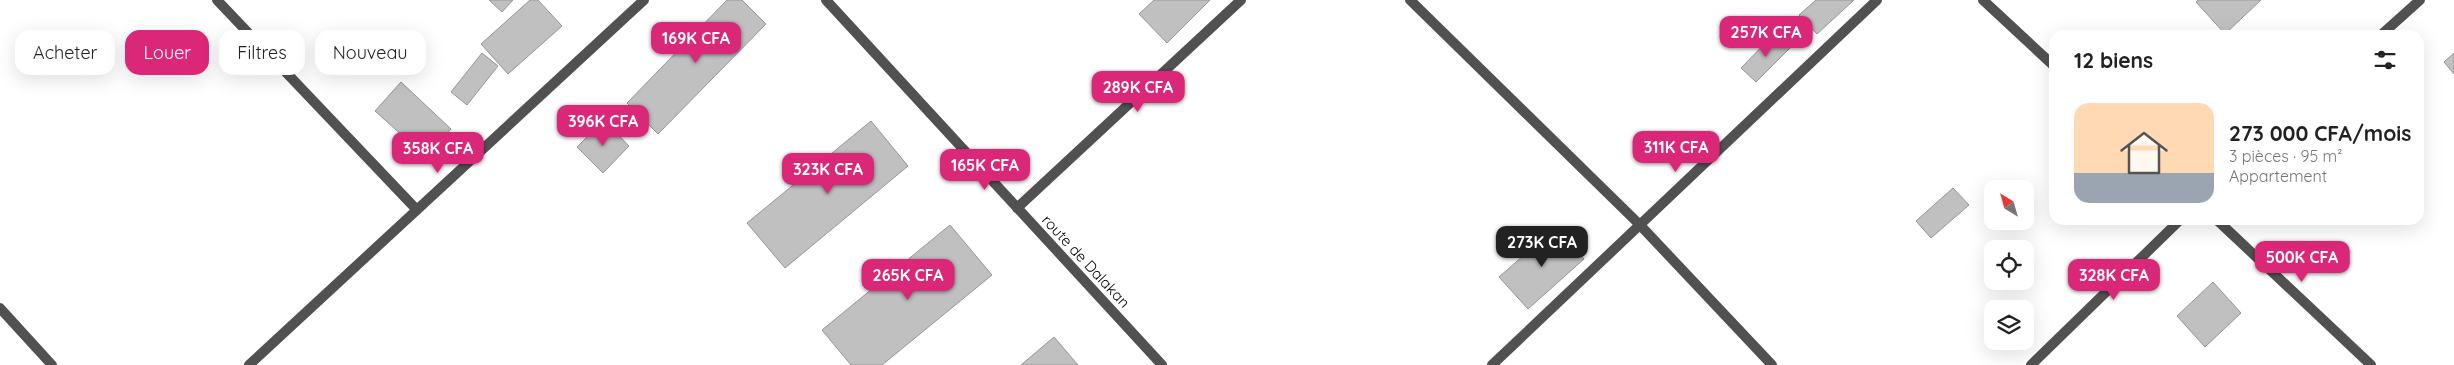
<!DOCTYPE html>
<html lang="fr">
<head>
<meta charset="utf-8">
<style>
	:root { --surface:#fff; --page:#f2f2f2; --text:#222; --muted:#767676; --line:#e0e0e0; --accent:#db2777 }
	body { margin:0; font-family:Quicksand,sans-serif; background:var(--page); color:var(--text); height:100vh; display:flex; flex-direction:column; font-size:19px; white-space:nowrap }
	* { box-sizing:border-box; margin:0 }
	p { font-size:16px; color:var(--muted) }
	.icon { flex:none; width:28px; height:28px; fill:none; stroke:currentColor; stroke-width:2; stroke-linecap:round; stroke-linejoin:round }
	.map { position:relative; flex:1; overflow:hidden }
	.sheet { position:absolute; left:2049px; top:30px; width:375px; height:195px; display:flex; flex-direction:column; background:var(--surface); border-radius:15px; box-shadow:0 5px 20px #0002 }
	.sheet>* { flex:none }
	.guide { position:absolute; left:15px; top:30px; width:475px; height:45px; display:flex; gap:10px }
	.needle { width:32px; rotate:323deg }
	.fabs { position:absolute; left:1984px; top:180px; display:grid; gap:10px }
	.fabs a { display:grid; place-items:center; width:50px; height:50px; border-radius:10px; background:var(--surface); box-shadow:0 5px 20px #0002; font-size:25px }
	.price { position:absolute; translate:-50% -42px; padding:0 11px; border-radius:10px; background:var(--accent); color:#fff; font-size:16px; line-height:32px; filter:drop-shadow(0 1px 2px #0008) }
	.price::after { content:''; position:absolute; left:50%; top:30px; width:15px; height:11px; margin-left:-8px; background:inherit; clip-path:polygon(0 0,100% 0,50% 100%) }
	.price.selected { background:#222; color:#fff }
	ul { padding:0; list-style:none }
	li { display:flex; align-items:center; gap:15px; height:125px; padding:0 25px }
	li+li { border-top:1px solid var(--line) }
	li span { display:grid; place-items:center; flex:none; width:140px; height:100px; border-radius:15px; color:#555 }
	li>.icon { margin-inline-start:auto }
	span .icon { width:60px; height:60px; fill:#fffc; stroke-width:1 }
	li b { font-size:21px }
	h2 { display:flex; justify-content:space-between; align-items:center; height:60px; padding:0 25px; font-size:21px }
	.pill { padding:0 18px; border-radius:15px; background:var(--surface); box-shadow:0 5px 20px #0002; font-size:18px; line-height:45px }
	.pill.selected { background:var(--accent); color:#fff }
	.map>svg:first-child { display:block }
	.building { fill:#c0c0c0; stroke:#959595 }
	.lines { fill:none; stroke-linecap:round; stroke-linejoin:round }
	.minor { stroke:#515151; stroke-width:10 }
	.tertiary { stroke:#515151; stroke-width:10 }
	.labels { text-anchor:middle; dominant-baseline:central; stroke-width:4; stroke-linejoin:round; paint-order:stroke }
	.street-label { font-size:15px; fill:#000; stroke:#fff }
</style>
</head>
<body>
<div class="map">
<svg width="2454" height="365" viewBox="0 0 2454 365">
	<rect width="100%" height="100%" fill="#fff"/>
	<!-- building -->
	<g class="building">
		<path d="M489 0H513L502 12Z"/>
		<path d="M530 0H538L562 26 508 74 481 44Z"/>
		<path d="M727 0H742L766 24 658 134 627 103Z"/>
		<path d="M1154 0H1210L1167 43 1139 14Z"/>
		<path d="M1816 0H1854L1817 34 1799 15Z"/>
		<path d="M2198 0H2261L2225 34 2196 2Z"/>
		<path d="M1775 33 1790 48 1756 82 1741 68Z"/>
		<path d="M482 53 498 66 467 105 451 92Z"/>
		<path d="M2454 53V74L2444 62Z"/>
		<path d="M401 82 451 129 425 156 375 111Z"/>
		<path d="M604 120 629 146 603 173 577 147Z"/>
		<path d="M871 121 908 166 785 268 747 223Z"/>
		<path d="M1953 188 1969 205 1931 238 1916 221Z"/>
		<path d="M950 225 992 275 882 365H851L822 330Z"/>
		<path d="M1556 227 1584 259 1528 309 1499 277Z"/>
		<path d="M2213 282 2241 313 2205 347 2177 316Z"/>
		<path d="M1054 337 1078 365H1021Z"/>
	</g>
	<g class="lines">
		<!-- minor -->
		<g class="minor">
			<path d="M217 0 417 210"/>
			<path d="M1410 0 1639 224 1772 365"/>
			<path d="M1983 0 2054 66"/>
			<path d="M2381 35 2420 0"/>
			<path d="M1017 208 1241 0"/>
			<path d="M2217 220 2371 365"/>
			<path d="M0 308 52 365"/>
			<path d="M249 365 644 0"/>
			<path d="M1492 365 1877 0"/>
			<path d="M2031 365 2180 220"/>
		</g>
		<!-- tertiary -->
		<path class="tertiary" d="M826 0 1162 365"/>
	</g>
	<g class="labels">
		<!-- street labels -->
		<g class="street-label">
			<text transform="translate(1086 261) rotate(47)">route de Dalakan</text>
		</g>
	</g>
</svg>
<div class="fabs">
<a><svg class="needle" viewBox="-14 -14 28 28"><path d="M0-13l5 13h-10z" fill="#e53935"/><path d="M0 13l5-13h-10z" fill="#767676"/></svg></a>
<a><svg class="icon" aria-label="locate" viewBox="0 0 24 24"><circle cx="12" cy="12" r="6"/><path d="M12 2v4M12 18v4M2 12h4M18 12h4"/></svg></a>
<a><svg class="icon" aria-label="layers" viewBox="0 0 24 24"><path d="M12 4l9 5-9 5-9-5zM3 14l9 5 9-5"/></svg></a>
</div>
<b class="price" style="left:1766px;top:58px">257K CFA</b>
<b class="price" style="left:696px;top:64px">169K CFA</b>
<b class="price" style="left:1138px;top:113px">289K CFA</b>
<b class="price" style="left:603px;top:147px">396K CFA</b>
<b class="price" style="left:1676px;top:173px">311K CFA</b>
<b class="price" style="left:438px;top:174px">358K CFA</b>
<b class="price" style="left:985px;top:191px">165K CFA</b>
<b class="price" style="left:828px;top:195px">323K CFA</b>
<b class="price selected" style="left:1542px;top:268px">273K CFA</b>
<b class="price" style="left:2302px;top:283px">500K CFA</b>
<b class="price" style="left:908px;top:301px">265K CFA</b>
<b class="price" style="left:2114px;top:301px">328K CFA</b>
<div class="guide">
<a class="pill">Acheter</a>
<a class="pill selected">Louer</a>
<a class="pill">Filtres</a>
<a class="pill">Nouveau</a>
</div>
<section class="sheet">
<h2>12 biens<svg class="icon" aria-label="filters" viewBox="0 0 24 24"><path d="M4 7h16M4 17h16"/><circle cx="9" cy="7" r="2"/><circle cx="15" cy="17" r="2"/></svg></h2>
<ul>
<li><span style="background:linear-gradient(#ffd9b3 70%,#9aa5b1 0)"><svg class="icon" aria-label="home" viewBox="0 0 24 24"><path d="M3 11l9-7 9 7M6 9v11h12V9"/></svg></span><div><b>273 000 CFA/mois</b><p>3 pièces · 95 m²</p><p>Appartement</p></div></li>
</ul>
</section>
</div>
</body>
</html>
